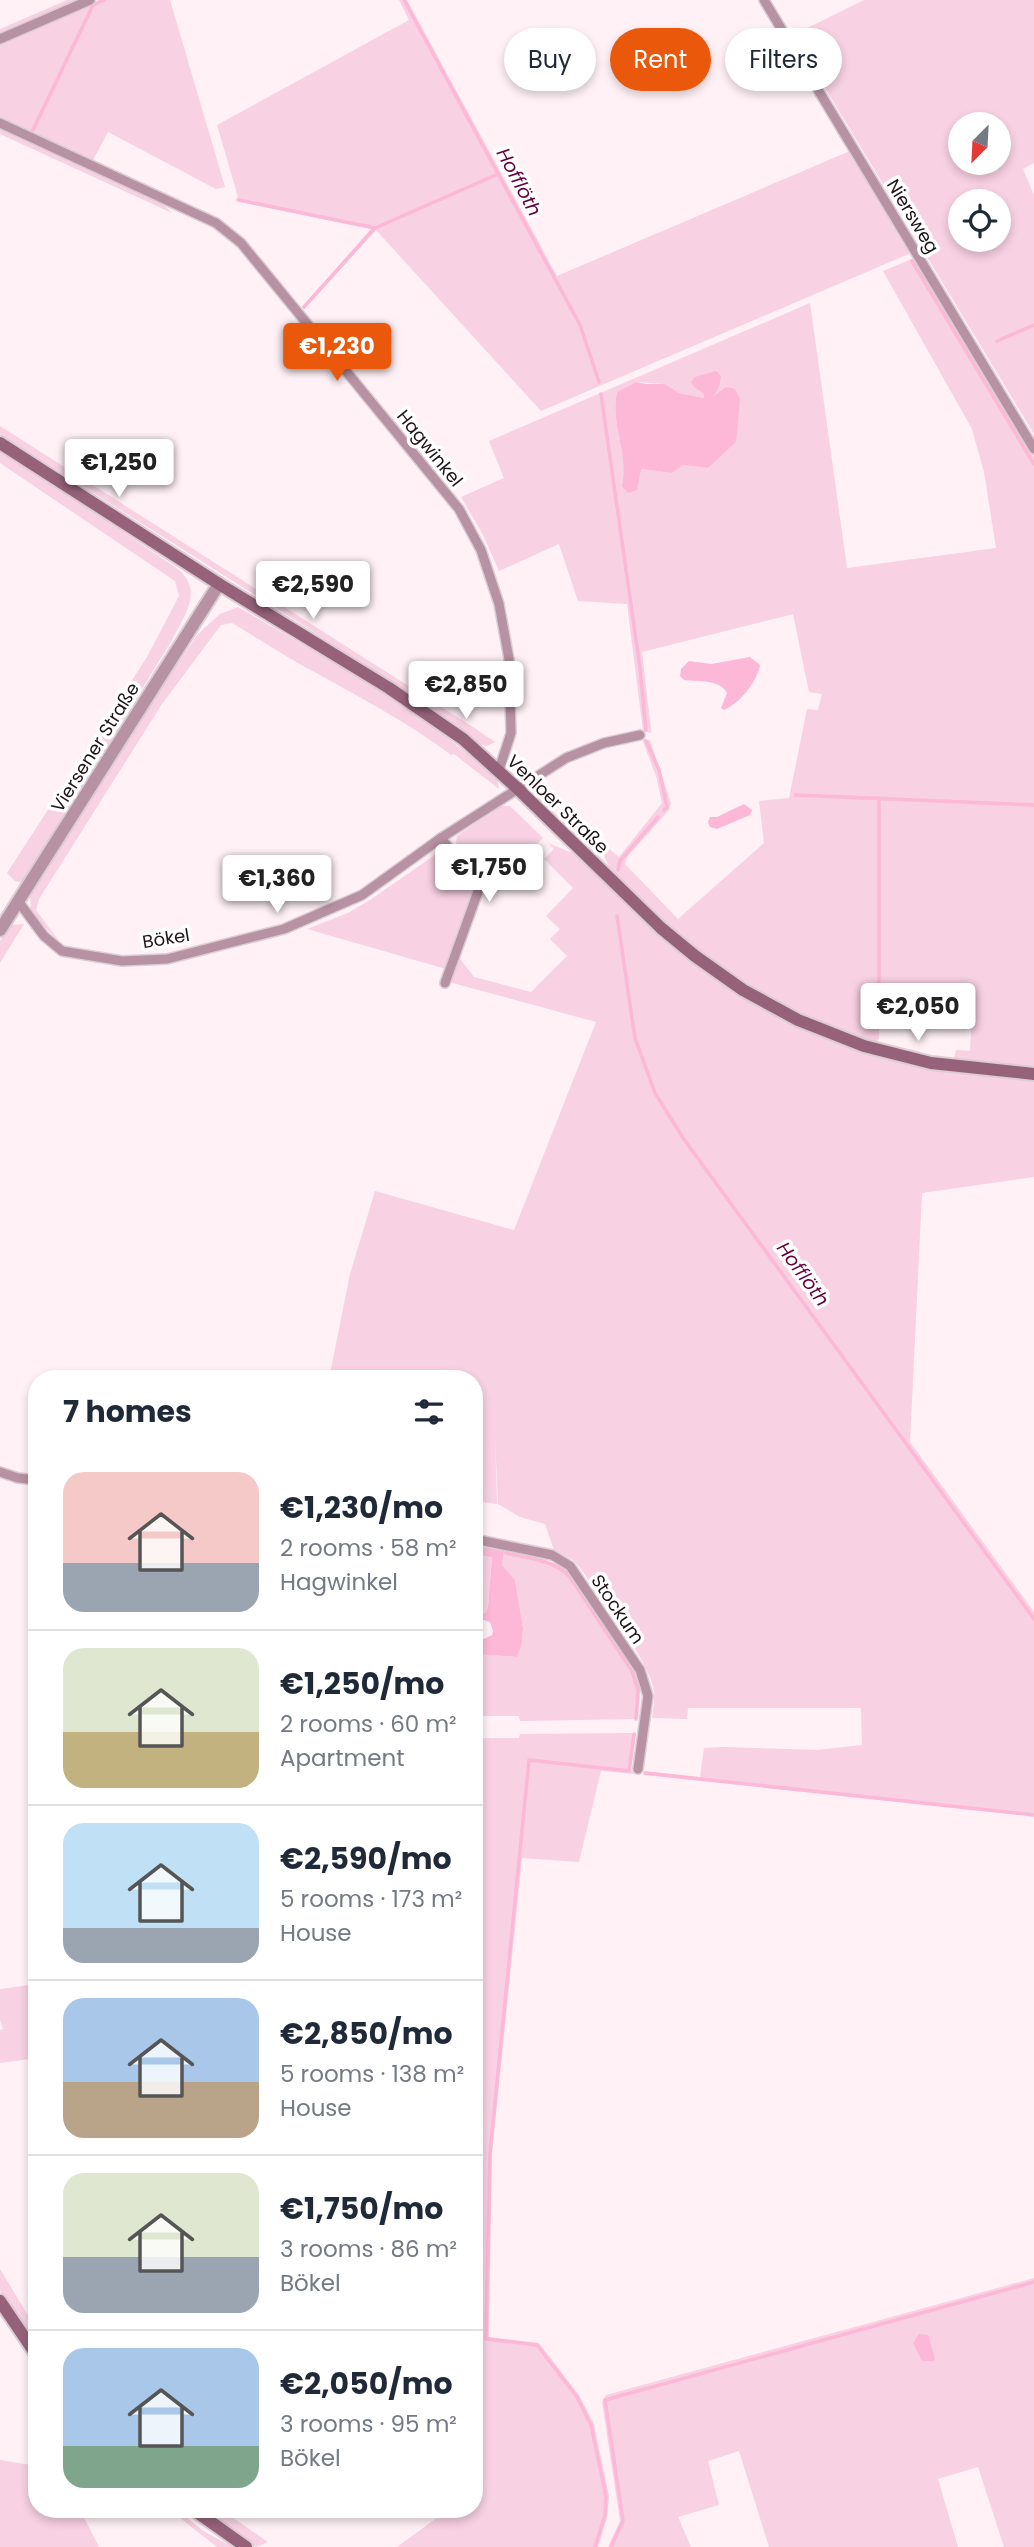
<!DOCTYPE html>
<html lang="en">
<head>
<meta charset="utf-8">
<style>
	:root { --surface:#fff; --page:#f6f6f7; --text:#1f2937; --muted:#747a83; --line:#e0e1e3; --accent:#ea580c }
	body { margin:0; font-family:Poppins,sans-serif; background:var(--page); color:var(--text); height:100vh; display:flex; flex-direction:column; font-size:26px; white-space:nowrap }
	* { box-sizing:border-box; margin:0 }
	p { font-size:23px; color:var(--muted) }
	.icon { flex:none; width:38px; height:38px; fill:none; stroke:currentColor; stroke-width:2; stroke-linecap:round; stroke-linejoin:round }
	.map { position:relative; flex:1; overflow:hidden }
	.side { position:absolute; left:28px; top:1370px; width:455px; height:1148px; display:flex; flex-direction:column; background:var(--surface); border-radius:28px; box-shadow:0 4px 10px #0003 }
	.side>* { flex:none }
	.guide { position:absolute; left:504px; top:28px; width:424px; height:63px; display:flex; gap:14px }
	.needle { width:46px; rotate:204deg }
	.fabs { position:absolute; left:948px; top:112px; display:grid; gap:14px }
	.fabs a { display:grid; place-items:center; width:63px; height:63px; border-radius:50%; background:var(--surface); box-shadow:0 4px 10px #0003; font-size:35px }
	.price { position:absolute; translate:-50% -60px; padding:0 16px; border-radius:7px; background:#fff; color:#222; font-size:23px; line-height:46px; filter:drop-shadow(0 2px 4px #0008) }
	.price::after { content:''; position:absolute; left:50%; top:42px; width:21px; height:16px; margin-left:-10px; background:inherit; clip-path:polygon(0 0,100% 0,50% 100%) }
	.price.active { background:var(--accent); color:#fff }
	ul { padding:0; list-style:none }
	li { display:flex; align-items:center; gap:21px; height:175px; padding:0 35px }
	li+li { border-top:2px solid var(--line) }
	li span { display:grid; place-items:center; flex:none; width:196px; height:140px; border-radius:21px; color:#555 }
	li>.icon { margin-inline-start:auto }
	span .icon { width:84px; height:84px; fill:#fffc; stroke-width:1 }
	li b { font-size:30px }
	h2 { display:flex; justify-content:space-between; align-items:center; height:84px; padding:0 35px; font-size:30px }
	.chip { padding:0 24px; border-radius:32px; background:var(--surface); box-shadow:0 4px 10px #0003; font-size:24px; line-height:63px }
	.chip.active { background:var(--accent); color:#fff }
	.map>svg:first-child { display:block }
	.green { fill:#f8d1e2; fill-rule:evenodd }
	.water { fill:#fcb8d6 }
	.lines { fill:none; stroke-linecap:round; stroke-linejoin:round }
	.stream { stroke:#fcb8d6; stroke-width:3.5 }
	.minor-casing { stroke:#dbcdd2; stroke-width:12 }
	.tertiary-casing { stroke:#dbcdd2; stroke-width:16 }
	.secondary-casing { stroke:#dbcdd2; stroke-width:16 }
	.minor { stroke:#b792a2; stroke-width:9 }
	.tertiary { stroke:#b792a2; stroke-width:12 }
	.secondary { stroke:#96627a; stroke-width:12 }
	.labels { text-anchor:middle; dominant-baseline:central; stroke-width:7; stroke-linejoin:round; paint-order:stroke }
	.street-label { font-size:18px; fill:#1e1318; stroke:#fff }
	.water-label { font-size:19px; font-style:italic; fill:#660140; stroke:#fff }
</style>
</head>
<body>
<div class="map">
<svg width="1034" height="2547" viewBox="0 0 1034 2547">
	<rect width="100%" height="100%" fill="#fff1f6"/>
	<!-- green -->
	<g class="green">
		<path d="M67 0H82L0 35V29Z"/>
		<path d="M99 0H170L225 187 216 189 108 132 93 160 0 117V43Z"/>
		<path d="M399 0H407L557 276 850 151 911 253 541 411 376 230 304 309 302 307 371 229 235 201 238 197 217 125 409 20Z"/>
		<path d="M864 0H1034V163L1023 169 1034 195V434L793 35ZM961 124H999V163H961ZM999 201V240H961V201Z"/>
		<path d="M0 128 163 204 172 213 0 134Z"/>
		<path d="M914 258 1034 457V1067L954 1058 956 1050 970 1051 972 1009 880 1010 879 1038 875 1045 793 1010 748 984 695 949 612 873 601 849 584 833 587 831 619 857 662 803 656 776 642 739 650 740 671 803 669 810 627 857 625 864 678 919 764 843 759 801 789 798 807 709 818 710 822 694 809 692 793 614 642 652 651 729V733L643 731 627 604 578 601 559 544 499 571 483 535 461 497 504 478 489 441 810 303 847 568 996 548 984 472 972 429 883 271ZM721 376 720 385 712 396 736 442 708 468 683 465 672 473 641 469 622 485C629 454 610 423 617 392L636 382 665 384 679 393 704 398V394L694 387Z"/>
		<path d="M0 426 476 729 495 742 487 746 476 743 449 720 306 627 0 434Z"/>
		<path d="M0 449 178 569C204 592 184 615 172 640L23 883 15 881 7 873 147 657 179 596 175 581 0 463Z"/>
		<path d="M238 607 382 691 422 718 488 770 497 778 499 789 454 754 451 755C406 721 356 695 307 668 281 654 257 638 232 623L221 625 162 704 39 899 36 910 59 941 31 913 30 893 101 778 198 634 220 614Z"/>
		<path d="M501 806H510L543 838 513 869 496 853 475 875 455 851 457 836Z"/>
		<path d="M548 843 577 855 626 902 702 969 752 1002 793 1024 873 1055 928 1068 1034 1081V1177L922 1193 910 1442 1034 1612V1816L644 1775V1771L700 1777 704 1748 723 1747 817 1750 862 1745 861 1708H688L687 1719 652 1718C653 1709 655 1699 654 1691 650 1661 599 1596 581 1569L573 1560 554 1550 545 1524 520 1517 498 1504 495 1436 497 1504 474 1501V1379H329L350 1274 375 1191 514 1230 596 1022 449 982 458 956 474 977 531 992 567 956 550 939 560 929 546 916 573 888 544 859 554 849Z"/>
		<path d="M445 848 476 887 446 969 307 929 348 913 370 900Z"/>
		<path d="M24 924 0 963V941L10 925Z"/>
		<path d="M504 1551C528 1556 555 1558 572 1576L634 1670 640 1690 638 1719 520 1721 519 1716H474V1654L516 1657 522 1643 523 1628 515 1580 502 1565Z"/>
		<path d="M474 1554 492 1556 488 1607 485 1613 479 1616Z"/>
		<path d="M636 1733 631 1769 635 1774 601 1771 579 1862 522 1858 492 2153 489 2337 539 2343 579 2395 594 2424 609 2496 607 2518 598 2547H397L438 2517 434 2510H474V1738H519L520 1734Z"/>
		<path d="M37 1984V2058L0 2063V2030L3 2029 0 2020V1989Z"/>
		<path d="M0 2269 37 2330V2349L0 2291Z"/>
		<path d="M1034 2278V2547H1004L978 2467 938 2479 958 2547H769L739 2451 708 2461 719 2505 678 2517 691 2547H608L620 2521 602 2402 606 2395Z"/>
		<path d="M0 2460 37 2466V2510H80L99 2547H0Z"/>
		<path d="M170 2510H178L203 2531 233 2547H217Z"/>
		<path d="M202 2510H222L268 2542 256 2547Z"/>
	</g>
	<!-- water -->
	<g class="water">
		<path d="M716 371 721 376 720 385 713 397 726 387 735 389 740 399 736 442 708 468 683 465 672 473 641 469 637 490 628 493 622 486C629 454 610 423 617 392L636 382 646 384H665L679 393 704 398V394L694 387 691 382 695 377Z"/>
		<path d="M750 657 760 665C757 682 740 703 724 710L721 708 727 693C720 679 698 682 684 680L680 676 681 669 689 661 711 664Z"/>
		<path d="M744 804 752 810 750 815 717 829 710 827 708 822 710 817H717Z"/>
		<path d="M474 1544 504 1551 502 1565 515 1580 523 1628 522 1643 517 1657 474 1654V1636L484 1639 492 1635 493 1631 490 1622 484 1620 474 1622V1616L485 1613 488 1607 492 1557 474 1554Z"/>
		<path d="M919 2334 928 2335 935 2359 934 2361H922L913 2343Z"/>
	</g>
	<g class="lines">
		<!-- stream -->
		<g class="stream">
			<path d="M404 0 580 325 599 382"/>
			<path d="M33 130 93 5 104 0"/>
			<path d="M239 200 375 228 498 174"/>
			<path d="M912 261 1034 464"/>
			<path d="M304 307 375 228"/>
			<path d="M997 341 1034 325"/>
			<path d="M601 394 640 668 646 730"/>
			<path d="M646 741 659 770 667 807 664 810"/>
			<path d="M795 795 1034 805"/>
			<path d="M879 798V1003"/>
			<path d="M618 870 620 861 658 817"/>
			<path d="M617 916 635 1038 655 1093 683 1138 1034 1619"/>
			<path d="M506 1553C528 1558 554 1560 570 1577L632 1671 638 1690 636 1719"/>
			<path d="M645 1773 1034 1815"/>
			<path d="M595 2547 605 2515 606 2496 591 2425 577 2397 537 2345 486 2339 490 2153 529 1760 629 1771 634 1734"/>
			<path d="M611 2547 623 2521 605 2400 1034 2282"/>
		</g>
		<!-- minor casing -->
		<g class="minor-casing">
			<g id="minor">
				<path d="M764 0 1034 449"/>
				<path d="M0 39 90 0"/>
				<path d="M0 123 216 223 241 243 459 509 481 550 499 604 509 659 511 733 499 770"/>
				<path d="M441 838 480 886 445 983"/>
				<path d="M18 901 44 936 62 951 122 961 167 959 284 929 362 895 441 838 566 758 604 743 640 735"/>
				<path d="M0 1472 18 1478 37 1480"/>
				<path d="M474 1539 552 1555 570 1566 640 1670 648 1696 638 1769"/>
			</g>
		</g>
		<!-- tertiary casing -->
		<g class="tertiary-casing">
			<path id="tertiary" d="M0 930 219 584"/>
		</g>
		<!-- secondary casing -->
		<g class="secondary-casing">
			<g id="secondary">
				<path d="M0 443 219 584 389 688 463 739 517 788 661 928 695 956 743 990 798 1020 864 1046 931 1063 1034 1074"/>
				<path d="M0 2301 37 2356"/>
				<path d="M194 2510 246 2547"/>
			</g>
		</g>
		<!-- minor -->
		<use href="#minor" class="minor"/>
		<!-- tertiary -->
		<use href="#tertiary" class="tertiary"/>
		<!-- secondary -->
		<use href="#secondary" class="secondary"/>
	</g>
	<g class="labels">
		<!-- street labels -->
		<g class="street-label">
			<text transform="translate(913 216) rotate(59)">Niersweg</text>
			<text transform="translate(430 448) rotate(51)">Hagwinkel</text>
			<text transform="translate(95 747) rotate(-58)">Viersener Straße</text>
			<text transform="translate(558 804) rotate(44)">Venloer Straße</text>
			<text transform="translate(166 938) rotate(-9)">Bökel</text>
			<text transform="translate(618 1609) rotate(56)">Stockum</text>
		</g>
		<!-- water labels -->
		<g class="water-label">
			<text transform="translate(519 182) rotate(62)">Hofflöth</text>
			<text transform="translate(803 1274) rotate(54)">Hofflöth</text>
		</g>
	</g>
</svg>
<div class="fabs">
<a><svg class="needle" viewBox="-14 -14 28 28"><path d="M0-13l5 13h-10z" fill="#e53935"/><path d="M0 13l5-13h-10z" fill="#747a83"/></svg></a>
<a><svg class="icon" aria-label="locate" viewBox="0 0 24 24"><circle cx="12" cy="12" r="6"/><path d="M12 2v4M12 18v4M2 12h4M18 12h4"/></svg></a>
</div>
<b class="price active" style="left:337px;top:383px">€1,230</b>
<b class="price" style="left:119px;top:499px">€1,250</b>
<b class="price" style="left:313px;top:621px">€2,590</b>
<b class="price" style="left:466px;top:721px">€2,850</b>
<b class="price" style="left:489px;top:904px">€1,750</b>
<b class="price" style="left:277px;top:915px">€1,360</b>
<b class="price" style="left:918px;top:1043px">€2,050</b>
<div class="guide">
<a class="chip">Buy</a>
<a class="chip active">Rent</a>
<a class="chip">Filters</a>
</div>
<section class="side">
<h2>7 homes<svg class="icon" aria-label="filters" viewBox="0 0 24 24"><path d="M4 7h16M4 17h16"/><circle cx="9" cy="7" r="2"/><circle cx="15" cy="17" r="2"/></svg></h2>
<ul>
<li><span style="background:linear-gradient(#f6c9c9 65%,#9aa5b1 0)"><svg class="icon" aria-label="home" viewBox="0 0 24 24"><path d="M3 11l9-7 9 7M6 9v11h12V9"/></svg></span><div><b>€1,230/mo</b><p>2 rooms · 58 m²</p><p>Hagwinkel</p></div></li>
<li><span style="background:linear-gradient(#dfe7d0 60%,#c2b280 0)"><svg class="icon" aria-label="home" viewBox="0 0 24 24"><path d="M3 11l9-7 9 7M6 9v11h12V9"/></svg></span><div><b>€1,250/mo</b><p>2 rooms · 60 m²</p><p>Apartment</p></div></li>
<li><span style="background:linear-gradient(#bfe0f5 75%,#9aa5b1 0)"><svg class="icon" aria-label="home" viewBox="0 0 24 24"><path d="M3 11l9-7 9 7M6 9v11h12V9"/></svg></span><div><b>€2,590/mo</b><p>5 rooms · 173 m²</p><p>House</p></div></li>
<li><span style="background:linear-gradient(#a9c7e8 60%,#b9a48a 0)"><svg class="icon" aria-label="home" viewBox="0 0 24 24"><path d="M3 11l9-7 9 7M6 9v11h12V9"/></svg></span><div><b>€2,850/mo</b><p>5 rooms · 138 m²</p><p>House</p></div></li>
<li><span style="background:linear-gradient(#dfe7d0 60%,#9aa5b1 0)"><svg class="icon" aria-label="home" viewBox="0 0 24 24"><path d="M3 11l9-7 9 7M6 9v11h12V9"/></svg></span><div><b>€1,750/mo</b><p>3 rooms · 86 m²</p><p>Bökel</p></div></li>
<li><span style="background:linear-gradient(#a9c7e8 70%,#7fa58c 0)"><svg class="icon" aria-label="home" viewBox="0 0 24 24"><path d="M3 11l9-7 9 7M6 9v11h12V9"/></svg></span><div><b>€2,050/mo</b><p>3 rooms · 95 m²</p><p>Bökel</p></div></li>
</ul>
</section>
</div>
</body>
</html>
